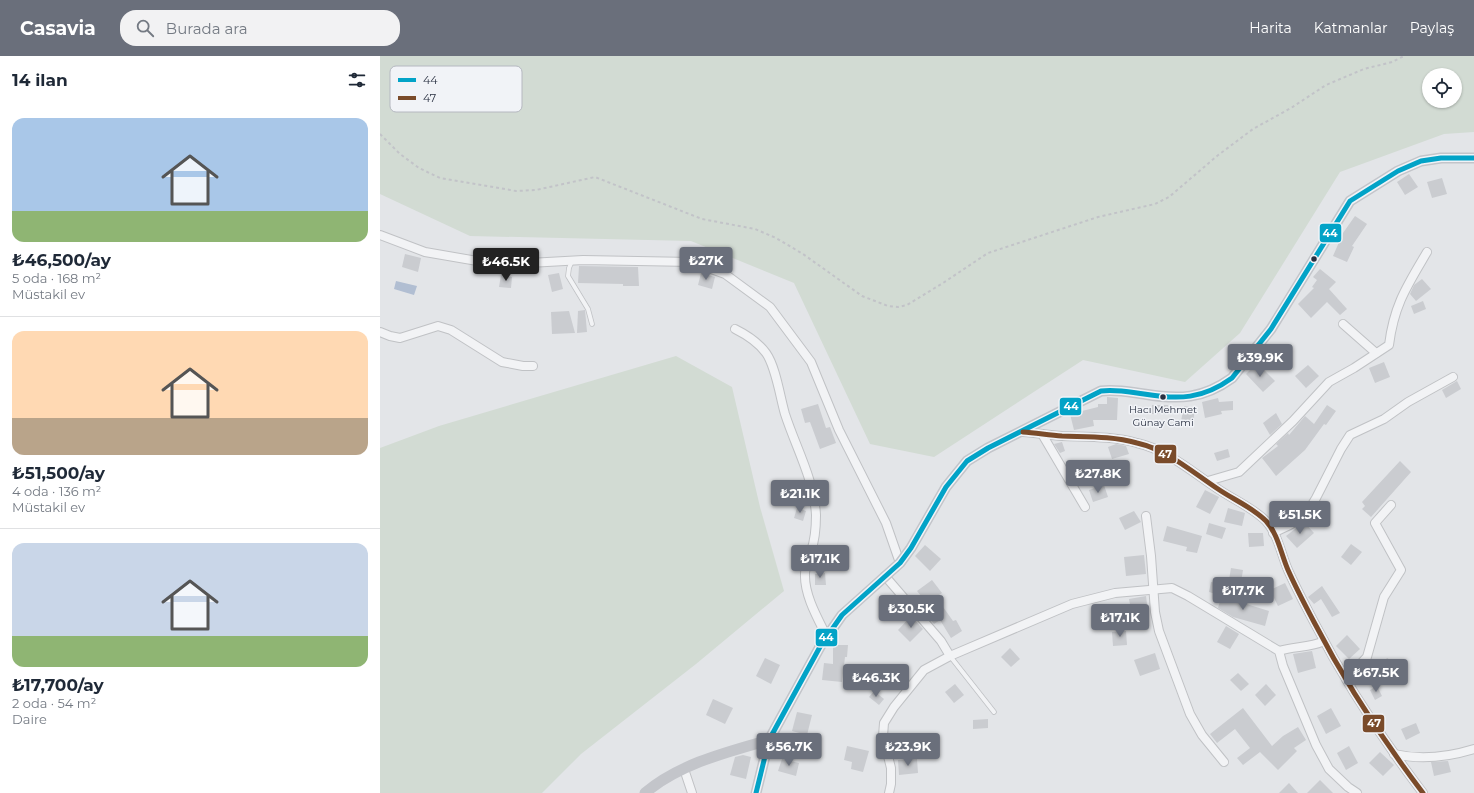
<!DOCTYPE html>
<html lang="tr">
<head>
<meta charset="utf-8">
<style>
	:root { --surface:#fff; --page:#f2f2f3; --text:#1f2937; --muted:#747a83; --line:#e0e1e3; --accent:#6a6f7b }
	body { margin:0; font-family:Montserrat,sans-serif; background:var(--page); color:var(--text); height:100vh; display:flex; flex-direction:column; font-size:15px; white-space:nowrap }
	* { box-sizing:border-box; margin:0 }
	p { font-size:13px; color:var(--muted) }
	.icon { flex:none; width:22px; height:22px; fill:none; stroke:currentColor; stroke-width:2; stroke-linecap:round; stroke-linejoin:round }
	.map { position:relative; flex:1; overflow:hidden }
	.drawer { display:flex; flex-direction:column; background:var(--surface); width:380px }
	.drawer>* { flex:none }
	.controls { position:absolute; left:1042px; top:12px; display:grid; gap:8px }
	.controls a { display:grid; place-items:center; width:40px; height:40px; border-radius:50%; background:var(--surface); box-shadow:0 1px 3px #0004; font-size:20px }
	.price { position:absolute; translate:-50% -34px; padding:0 9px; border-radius:4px; background:var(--accent); color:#fff; font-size:13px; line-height:26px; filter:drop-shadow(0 1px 2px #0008) }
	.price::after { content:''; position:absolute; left:50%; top:24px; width:12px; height:9px; margin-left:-6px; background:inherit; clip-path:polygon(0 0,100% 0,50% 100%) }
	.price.active { background:#222; color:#fff }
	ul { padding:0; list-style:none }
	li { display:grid; align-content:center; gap:8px; height:212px; padding:0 12px }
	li+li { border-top:1px solid var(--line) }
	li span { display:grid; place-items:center; height:124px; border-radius:12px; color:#555 }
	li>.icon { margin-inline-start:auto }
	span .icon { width:72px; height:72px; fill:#fffc; stroke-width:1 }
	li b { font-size:17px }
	h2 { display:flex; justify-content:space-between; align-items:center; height:48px; padding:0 12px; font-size:17px }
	header { display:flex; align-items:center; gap:24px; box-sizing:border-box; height:56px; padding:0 20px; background:var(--accent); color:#fff }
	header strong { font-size:19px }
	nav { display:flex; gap:22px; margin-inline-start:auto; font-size:14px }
	.search { width:280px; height:36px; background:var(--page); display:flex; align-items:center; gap:10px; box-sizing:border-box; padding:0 14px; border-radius:16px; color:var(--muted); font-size:15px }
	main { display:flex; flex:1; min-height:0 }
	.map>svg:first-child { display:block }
	.green { fill:#d2dbd3; fill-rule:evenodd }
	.water { fill:#b1bed2 }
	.building { fill:#caccd0 }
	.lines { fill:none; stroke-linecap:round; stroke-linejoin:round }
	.lane-casing { stroke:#c0c2c5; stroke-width:5.5 }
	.street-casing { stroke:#c0c2c5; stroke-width:10 }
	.path { stroke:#c2c3c8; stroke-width:2; stroke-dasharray:3 3; stroke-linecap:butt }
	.lane { stroke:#f2f3f5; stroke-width:4 }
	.street { stroke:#f2f3f5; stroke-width:8 }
	.secondary { stroke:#c3c5ca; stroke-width:11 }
	.bus-1-casing { stroke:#f1f3f7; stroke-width:8 }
	.bus-2-casing { stroke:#f1f3f7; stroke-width:8 }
	.bus-1 { stroke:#02a3c7; stroke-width:5 }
	.bus-2 { stroke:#7a4b2a; stroke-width:5 }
	.bus-dot { fill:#293041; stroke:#f1f3f7; stroke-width:1.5 }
	.labels { text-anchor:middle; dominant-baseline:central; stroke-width:3; stroke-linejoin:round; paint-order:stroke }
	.bus-label { font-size:10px; fill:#293041; stroke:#f1f3f7 }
	.key { fill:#f1f3f7; stroke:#b5b8c0; stroke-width:1 }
	.key-label { font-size:11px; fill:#293041 }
	.line-badge { stroke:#f1f3f7; stroke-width:1.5 }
	.badge-label { font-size:11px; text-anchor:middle; font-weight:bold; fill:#fff }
</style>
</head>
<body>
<header>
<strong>Casavia</strong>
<div class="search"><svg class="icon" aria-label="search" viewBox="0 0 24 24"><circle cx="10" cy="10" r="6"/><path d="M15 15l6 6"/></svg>Burada ara</div>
<nav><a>Harita</a><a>Katmanlar</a><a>Paylaş</a></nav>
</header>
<main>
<section class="drawer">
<h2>14 ilan<svg class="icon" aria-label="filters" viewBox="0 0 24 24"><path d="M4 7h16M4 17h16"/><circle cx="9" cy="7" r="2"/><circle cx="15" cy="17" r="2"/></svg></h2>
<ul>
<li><span style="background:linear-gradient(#a9c7e8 75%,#8fb573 0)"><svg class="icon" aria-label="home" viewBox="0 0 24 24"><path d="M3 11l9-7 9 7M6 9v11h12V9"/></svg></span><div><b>₺46,500/ay</b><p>5 oda · 168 m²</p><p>Müstakil ev</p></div></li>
<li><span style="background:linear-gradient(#ffd9b3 70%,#b9a48a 0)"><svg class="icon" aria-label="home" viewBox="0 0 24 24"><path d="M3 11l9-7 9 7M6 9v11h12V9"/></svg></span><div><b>₺51,500/ay</b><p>4 oda · 136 m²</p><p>Müstakil ev</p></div></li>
<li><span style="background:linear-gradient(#c9d6e8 75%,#8fb573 0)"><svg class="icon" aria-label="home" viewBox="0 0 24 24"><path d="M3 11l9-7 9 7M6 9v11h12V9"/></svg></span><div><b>₺17,700/ay</b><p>2 oda · 54 m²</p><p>Daire</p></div></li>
</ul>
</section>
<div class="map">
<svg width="1094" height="737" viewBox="0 0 1094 737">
	<rect width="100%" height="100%" fill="#e3e5e8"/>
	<!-- green -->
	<g class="green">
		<path d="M0 0H1094V76L1064 78 960 116 860 277 805 326 703 304 554 401 490 388 414 227 311 185 90 180 0 138ZM1049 19H1075V45H1049Z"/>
		<path d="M296 300 352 331 380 451 404 535 316 608 201 698 162 737H0V392L59 370Z"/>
	</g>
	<!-- water -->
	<path class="water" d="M16 225 37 230 34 239 14 233Z"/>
	<!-- building -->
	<g class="building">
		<path d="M1029 118 1038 131 1025 139 1017 126Z"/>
		<path d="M1062 122 1067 138 1052 142 1047 126Z"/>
		<path d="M975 160 987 168 972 190 974 191 967 206 953 200 963 177Z"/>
		<path d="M25 198 41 202 38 216 22 211Z"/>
		<path d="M199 210 258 211 259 230H243V228L198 227Z"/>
		<path d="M940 213 956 226 949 233 967 253 960 259 947 246 931 262 918 248 934 232 932 231 937 224 933 221Z"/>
		<path d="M179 217 183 233 172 236 168 219Z"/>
		<path d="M321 217 335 221 332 233 318 229Z"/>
		<path d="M121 219 132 221 131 232 119 231Z"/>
		<path d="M1042 223 1051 233 1036 245 1030 238 1034 229Z"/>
		<path d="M1043 245 1046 253 1034 258 1031 250Z"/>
		<path d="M205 254 207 276 197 277 198 255Z"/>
		<path d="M189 255 195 277 172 278 171 256Z"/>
		<path d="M1004 306 1010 321 995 327 989 312Z"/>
		<path d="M877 307 895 325 883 336 866 318Z"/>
		<path d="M928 309 939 320 926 332 915 320Z"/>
		<path d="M1077 325 1081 333 1066 342 1062 334Z"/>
		<path d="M727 341 738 342 737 364H713L714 370 694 374 690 358 718 351V348H727Z"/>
		<path d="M838 342 839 346 853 345V354L841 355 842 358 825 362 822 346Z"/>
		<path d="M438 348 446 372 450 371 456 387 440 393 430 366 425 367 421 353Z"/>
		<rect x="772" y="349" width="16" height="9"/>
		<path d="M947 349 956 355 946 369 944 368 925 394 896 420 882 402 898 390 896 388 908 377 909 379 925 360 934 368Z"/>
		<path d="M804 350 815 352 813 367 801 365Z"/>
		<path d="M896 357 902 368 890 379 883 367Z"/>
		<path d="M682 386 685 395 680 397 674 388Z"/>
		<path d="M736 388 746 390 749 398 732 403 728 391Z"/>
		<path d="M848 393 850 401 837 405 834 397Z"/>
		<path d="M1020 405 1031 416 991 461 982 453 985 450 982 446Z"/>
		<path d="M724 429 728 441 713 446 709 434Z"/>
		<path d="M825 434 839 441 830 458 816 451Z"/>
		<path d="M417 452 426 455 423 465 414 462Z"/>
		<path d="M848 452 865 457 862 470 844 466Z"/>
		<path d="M754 455 761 466 745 474 739 462Z"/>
		<path d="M924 466 934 477 917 492 906 480Z"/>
		<path d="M829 467 846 472 842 483 826 478Z"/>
		<path d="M787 470 822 480 817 497 806 495 807 491 783 485Z"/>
		<path d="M868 477H883L884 490 869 491Z"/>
		<path d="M971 488 982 496 971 509 961 501Z"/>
		<path d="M545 489 561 503 550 515 535 500Z"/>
		<path d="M764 499 766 518 746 520 744 501Z"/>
		<path d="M851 512 863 514 861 526 849 524Z"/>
		<path d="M445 517 446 529H435V518Z"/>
		<path d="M552 524 562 537 556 541 573 565 576 564 582 575 571 582 560 564 554 568 544 557 551 552 537 535Z"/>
		<path d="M831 526 842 528 839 539 829 536Z"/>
		<path d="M905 527 913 543 898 550 890 534Z"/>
		<path d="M942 530 960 557 952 561 941 543 934 548 928 541Z"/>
		<path d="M842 538 861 544 860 546 889 555 885 570 853 561 838 552Z"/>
		<path d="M766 540 768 556 752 559 749 543Z"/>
		<path d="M531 560 543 573 530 586 518 574Z"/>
		<path d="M846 570 859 578 850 593 837 586Z"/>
		<path d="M746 575 747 589 733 590 732 576Z"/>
		<path d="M967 579 980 593 969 603 956 590Z"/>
		<path d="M453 589H468L467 601H465L462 626 442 624 444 607 453 608Z"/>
		<path d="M630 592 640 603 631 611 621 601Z"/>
		<path d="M932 595 936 612 918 617 913 598Z"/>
		<path d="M775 597 780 613 760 620 754 604Z"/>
		<path d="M385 602 400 609 391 628 376 620Z"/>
		<path d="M1007 602 1019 610 1011 621 999 614Z"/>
		<path d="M858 617 869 628 861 635 850 624Z"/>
		<path d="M575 628 584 639 574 647 565 636Z"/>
		<path d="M886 628 896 639 885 650 875 639Z"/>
		<path d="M997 630 1002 640 995 644 990 634Z"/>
		<path d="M494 635 504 643 499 649 489 641Z"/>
		<path d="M333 643 353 652 345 668 326 659Z"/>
		<path d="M863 652 892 690 903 680 918 671 926 684 914 692 917 695 898 714 880 696 863 709 857 702 870 692 855 673 837 687 830 678Z"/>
		<path d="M951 652 961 670 946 678 937 660Z"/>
		<path d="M417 656 432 659 427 679 412 675Z"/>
		<path d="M608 663V672L593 673V664Z"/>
		<path d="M1036 667 1040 677 1026 684 1021 673Z"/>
		<path d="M467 690 489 695 483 716 471 713 472 706 464 704Z"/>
		<path d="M969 690 978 707 966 714 957 697Z"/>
		<path d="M1000 696 1014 709 1003 720 989 707Z"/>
		<path d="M363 699 371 701 366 723 350 719 355 701Z"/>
		<path d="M402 703 419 707 416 720 398 715Z"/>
		<path d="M537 703 538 717 519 719 518 704Z"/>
		<path d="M1068 705 1071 716 1054 720 1051 706Z"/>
		<path d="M940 724 953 737H927Z"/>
		<path d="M909 727 918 737H899Z"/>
	</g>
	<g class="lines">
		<!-- lane casing -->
		<g class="lane-casing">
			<g id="lane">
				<path d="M192 205 189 212 188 220 208 253 212 268"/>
				<path d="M570 600 614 656"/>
			</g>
		</g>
		<!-- street casing -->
		<g class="street-casing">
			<g id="street">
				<path d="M0 179 45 196 109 207 131 208 203 204 312 206 345 218 390 251 431 306 459 374 506 467 520 507"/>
				<path d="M963 268 996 297"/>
				<path d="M355 273C367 279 378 286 386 297 396 311 400 341 405 358 416 392 434 423 436 459 436 471 435 484 431 495 429 502 425 511 425 518 424 539 438 563 447 581"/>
				<path d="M0 276 10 280 20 282 58 270 71 274 122 306 143 310H153"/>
				<path d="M643 376C656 377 669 379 682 380 707 381 732 380 757 387 788 394 812 416 838 433 854 444 872 451 886 465 898 478 901 498 908 514 916 532 925 549 934 566 965 626 1002 683 1043 737"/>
				<path d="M662 378 705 451"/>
				<path d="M828 425 859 416 913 365 949 326 974 312 1009 289C1014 249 1027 230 1047 196"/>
				<path d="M766 460 771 500 775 556 779 575 810 658 822 679 844 706"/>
				<path d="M893 477 910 469 927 457 936 442 961 393 970 379 1004 363 1028 346 1073 321"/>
				<path d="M505 520 561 585 570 600"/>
				<path d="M899 595C914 590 930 592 944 585"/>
				<path d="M966 623 987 601 1004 541 1021 514 995 467 1011 449"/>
				<path d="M1014 698C1040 704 1068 701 1094 693"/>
				<path d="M304 713 312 737"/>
				<path d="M509 737 511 728V712L503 680 504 667 514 651 544 614 570 600 692 548 735 537 792 532 808 540 899 595 903 610 936 689 949 713 968 731 977 737"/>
			</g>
		</g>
		<!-- path -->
		<path class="path" d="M0 78 20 98 39 112 60 122 136 135 156 134 215 121 322 163 375 173 396 182 423 198 482 240 508 250 518 251 527 249 563 227 608 197 718 161 775 148 789 141 837 100 873 73 911 52 946 29 984 13 1012 6 1024 0"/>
		<!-- lane -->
		<use href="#lane" class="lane"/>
		<!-- street -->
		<use href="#street" class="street"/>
		<!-- secondary -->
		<g class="secondary">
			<path d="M265 737C299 708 347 696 389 684"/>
			<path d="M376 737 389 684 441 589 462 559 520 507 531 492 566 431 587 405 608 392 721 335C736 333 749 336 764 338 799 344 823 343 852 322L891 273 970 145 1018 115 1041 105 1061 102H1094"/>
		</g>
		<!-- bus-1 casing -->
		<g class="bus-1-casing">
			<path id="bus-1" d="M376 737 389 684 441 589 462 559 520 507 531 492 566 431 587 405 608 392 721 335C736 333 749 336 764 338 799 344 823 343 852 322L891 273 970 145 1018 115 1041 105 1061 102H1094"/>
		</g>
		<!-- bus-2 casing -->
		<g class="bus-2-casing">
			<path id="bus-2" d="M643 376C656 377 669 379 682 380 707 381 732 380 757 387 788 394 812 416 838 433 854 444 872 451 886 465 898 478 901 498 908 514 916 532 925 549 934 566 965 626 1002 683 1043 737"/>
		</g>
		<!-- bus-1 -->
		<use href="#bus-1" class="bus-1"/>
		<!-- bus-2 -->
		<use href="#bus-2" class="bus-2"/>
	</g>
	<!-- markers -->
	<g class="bus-dot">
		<circle cx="934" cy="203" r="3.5"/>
		<circle cx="783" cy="341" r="3.5"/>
	</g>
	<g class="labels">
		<!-- bus labels -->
		<g class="bus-label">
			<text x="783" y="353">Hacı Mehmet<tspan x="783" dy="13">Günay Cami</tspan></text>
		</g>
	</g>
	<!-- legend -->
	<rect x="10" y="10" width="132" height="46" rx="6" class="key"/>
	<rect x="18" y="22" width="18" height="4" fill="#02a3c7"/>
	<rect x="18" y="40" width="18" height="4" fill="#7a4b2a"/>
	<g class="key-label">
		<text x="43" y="28">44</text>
		<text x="43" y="46">47</text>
	</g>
	<g class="line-badge">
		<rect x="939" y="167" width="23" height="20" rx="4" fill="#02a3c7"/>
		<rect x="679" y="341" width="23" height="19" rx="4" fill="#02a3c7"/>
		<rect x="774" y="388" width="23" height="20" rx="4" fill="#7a4b2a"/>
		<rect x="435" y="572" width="23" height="19" rx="4" fill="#02a3c7"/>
		<rect x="982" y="658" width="23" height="19" rx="4" fill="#7a4b2a"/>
	</g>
	<g class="badge-label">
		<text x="950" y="181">44</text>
		<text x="691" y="354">44</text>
		<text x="785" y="402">47</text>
		<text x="446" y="585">44</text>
		<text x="994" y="671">47</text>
	</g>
</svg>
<div class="controls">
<a><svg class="icon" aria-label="locate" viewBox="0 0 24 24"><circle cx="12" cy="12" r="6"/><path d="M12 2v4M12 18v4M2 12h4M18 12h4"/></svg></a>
</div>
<b class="price" style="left:326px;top:225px">₺27K</b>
<b class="price active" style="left:126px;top:226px">₺46.5K</b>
<b class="price" style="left:880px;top:322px">₺39.9K</b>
<b class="price" style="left:718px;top:438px">₺27.8K</b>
<b class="price" style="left:420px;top:458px">₺21.1K</b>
<b class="price" style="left:920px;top:479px">₺51.5K</b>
<b class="price" style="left:440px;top:523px">₺17.1K</b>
<b class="price" style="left:863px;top:555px">₺17.7K</b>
<b class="price" style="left:531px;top:573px">₺30.5K</b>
<b class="price" style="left:740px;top:582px">₺17.1K</b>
<b class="price" style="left:996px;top:637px">₺67.5K</b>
<b class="price" style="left:496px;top:642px">₺46.3K</b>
<b class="price" style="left:409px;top:711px">₺56.7K</b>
<b class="price" style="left:528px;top:711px">₺23.9K</b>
</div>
</main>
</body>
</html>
